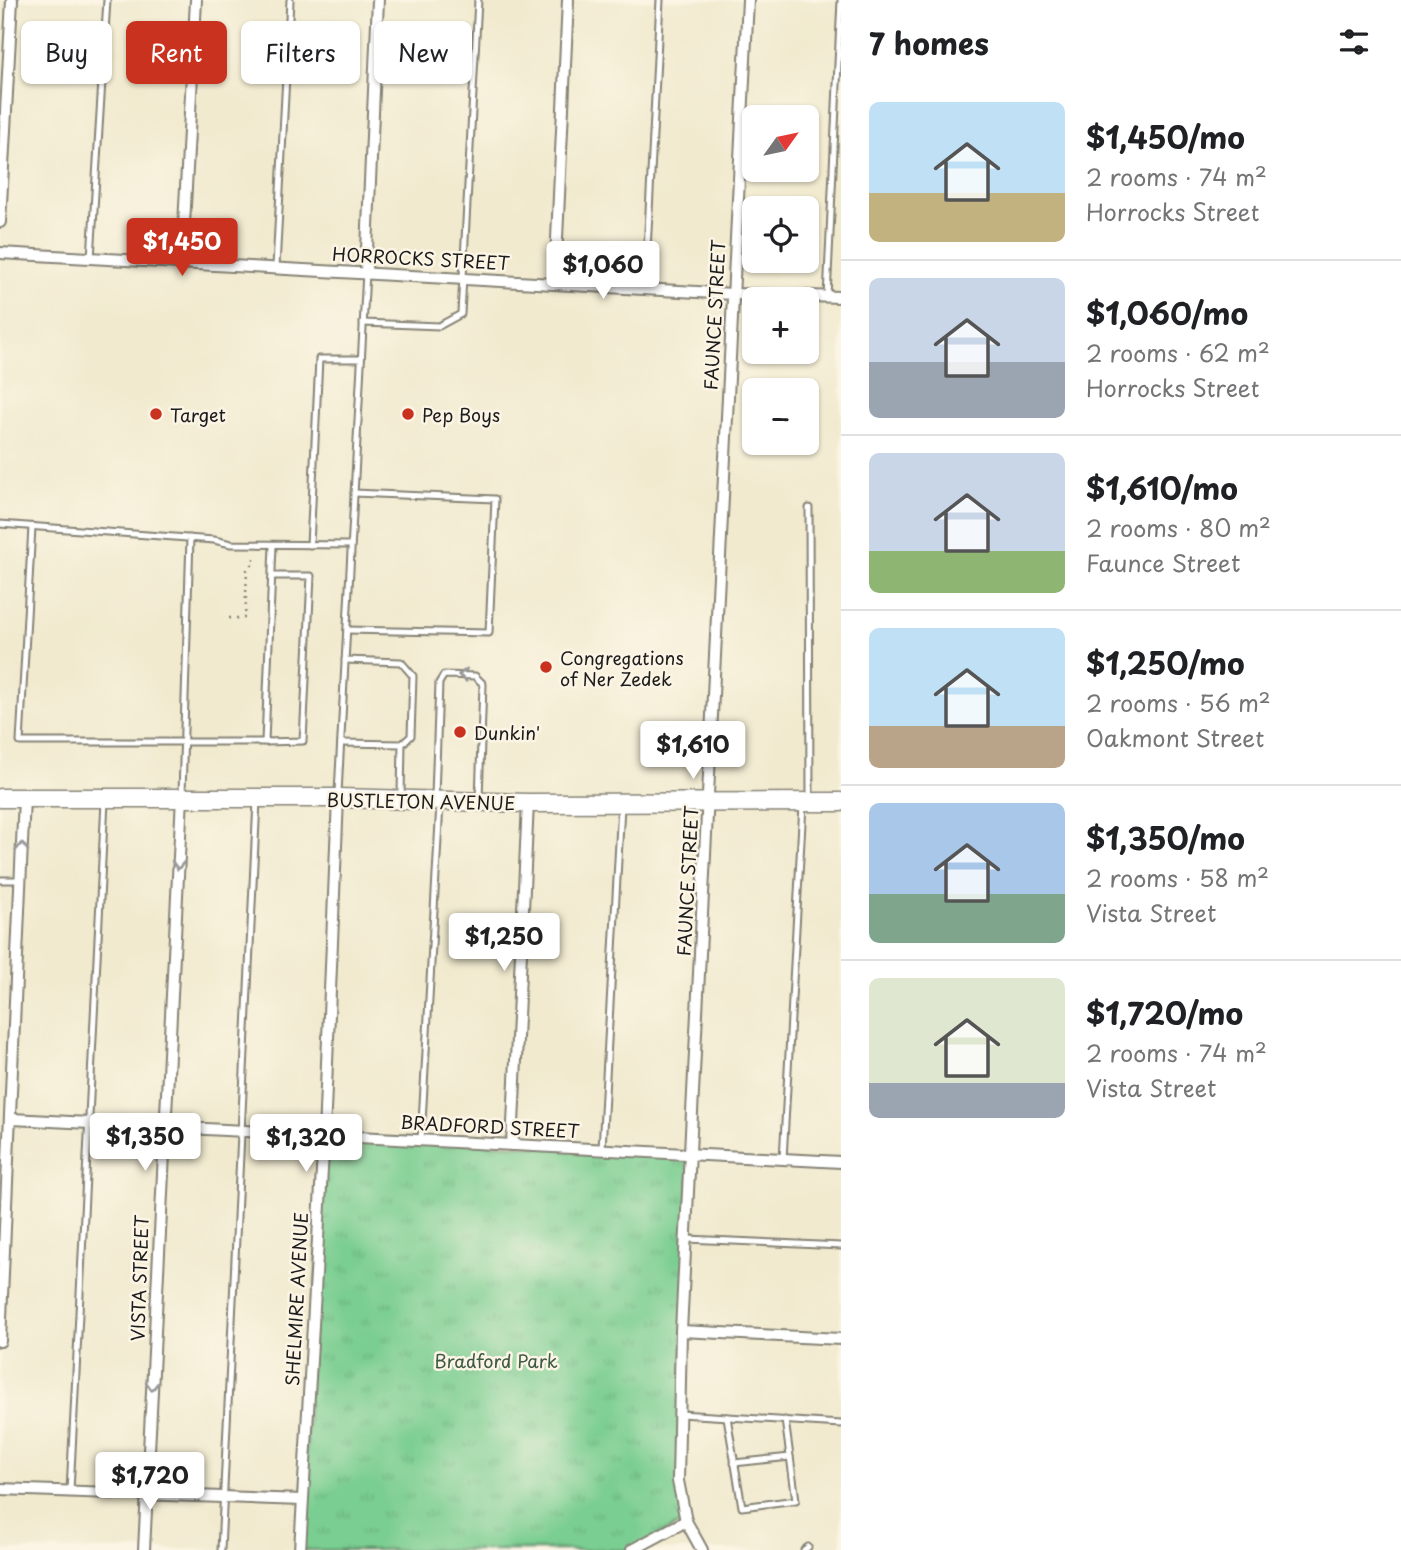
<!DOCTYPE html>
<html lang="en">
<head>
<meta charset="utf-8">
<style>
	:root { --surface:#fff; --page:#f2f2f2; --text:#202124; --muted:#757577; --line:#e0e0e0; --accent:#c8321e }
	body { margin:0; font-family:"Playpen Sans",sans-serif; background:var(--page); color:var(--text); height:100vh; display:flex; flex-direction:column; font-size:26px; white-space:nowrap }
	* { box-sizing:border-box; margin:0 }
	p { font-size:23px; color:var(--muted) }
	.icon { flex:none; width:38px; height:38px; fill:none; stroke:currentColor; stroke-width:2; stroke-linecap:round; stroke-linejoin:round }
	.map { position:relative; flex:1; overflow:hidden }
	.sheet { display:flex; flex-direction:column; background:var(--surface); width:560px }
	.sheet>* { flex:none }
	.banner { position:absolute; left:21px; top:21px; width:665px; height:63px; display:flex; gap:14px }
	.needle { width:46px; rotate:57deg }
	.buttons { position:absolute; left:742px; top:105px; display:grid; gap:14px }
	.buttons a { display:grid; place-items:center; width:77px; height:77px; border-radius:10px; background:var(--surface); box-shadow:0 2px 5px #0004; font-size:35px }
	.price { position:absolute; translate:-50% -60px; padding:0 16px; border-radius:7px; background:#fff; color:#222; font-size:23px; line-height:46px; filter:drop-shadow(0 2px 4px #0008) }
	.price::after { content:''; position:absolute; left:50%; top:42px; width:21px; height:16px; margin-left:-10px; background:inherit; clip-path:polygon(0 0,100% 0,50% 100%) }
	.price.selected { background:var(--accent); color:#fff }
	ul { padding:0; list-style:none }
	li { display:flex; align-items:center; gap:21px; height:175px; padding:0 28px }
	li+li { border-top:2px solid var(--line) }
	li span { display:grid; place-items:center; flex:none; width:196px; height:140px; border-radius:10px; color:#555 }
	li>.icon { margin-inline-start:auto }
	span .icon { width:84px; height:84px; fill:#fffc; stroke-width:1 }
	li b { font-size:30px }
	h2 { display:flex; justify-content:space-between; align-items:center; height:84px; padding:0 28px; font-size:30px }
	.tag { padding:0 24px; border-radius:10px; background:var(--surface); box-shadow:0 2px 5px #0004; font-size:24px; line-height:63px }
	.tag.selected { background:var(--accent); color:#fff }
	main { display:flex; flex:1; min-height:0 }
	.map>svg:first-child { display:block }
	.park { fill:url(#park-tufts); stroke:#4b7556; stroke-width:2 }
	.lines { fill:none; stroke-linecap:round; stroke-linejoin:round }
	.lane-casing { stroke:#868376; stroke-width:9 }
	.street-casing { stroke:#868376; stroke-width:14 }
	.primary-casing { stroke:#868376; stroke-width:21 }
	.path { stroke:#868376; stroke-width:2.5; stroke-dasharray:2 5; stroke-linecap:butt }
	.lane { stroke:#fff; stroke-width:5 }
	.street { stroke:#fff; stroke-width:10 }
	.primary { stroke:#fff; stroke-width:18 }
	.oneway { stroke:#999 }
	.poi-dot { fill:#c8321e; stroke:#fcf5e5; stroke-width:2.5 }
	.labels { text-anchor:middle; dominant-baseline:central; stroke-width:5; stroke-linejoin:round; paint-order:stroke }
	.street-label { font-size:18px; fill:#1c1c1c; stroke:#fcf5e5 }
	.poi-label { font-size:18px; fill:#1c1c1c; stroke:#fcf5e5; text-anchor:start }
	.park-label { font-size:18px; fill:#3d5a45; stroke:#fcf5e5 }
</style>
</head>
<body>
<main>
<div class="map">
<svg width="841" height="1550" viewBox="0 0 841 1550">
	<defs>
		<pattern id="park-tufts" width="24" height="20" patternUnits="userSpaceOnUse" patternTransform="scale(1.75)"><rect width="24" height="20" fill="#7ace91"/><path d="M3 7l-1-3M5 7V3M7 7l1-3M15 17l-1-3M17 17v-4M19 17l1-3" fill="none" stroke="#69b07c"/></pattern>
	</defs>
	<rect width="100%" height="100%" fill="#fcf5e5"/>
	<filter id="ink" filterUnits="userSpaceOnUse"><feTurbulence type="fractalNoise" baseFrequency=".0143" numOctaves="2"/><feDisplacementMap in="SourceGraphic" scale="14" xChannelSelector="R" yChannelSelector="G"/><feConvolveMatrix kernelMatrix="1 2 1 2 8 2 1 2 1" color-interpolation-filters="sRGB"/></filter>
	<filter id="wash" filterUnits="userSpaceOnUse"><feTurbulence type="fractalNoise" baseFrequency=".00686" numOctaves="4" result="noise"/><feDisplacementMap in="SourceGraphic" scale="28" xChannelSelector="R" yChannelSelector="G"/><feGaussianBlur stdDeviation="1.57" result="paint"/><feColorMatrix in="noise" values="0 0 0 0 0 0 0 0 0 0 0 0 0 0 0 0 0 1.4 0 .05"/><feComposite in="paint" operator="in"/></filter>
	<g filter="url(#wash)">
		<rect width="100%" height="100%" fill="#f1eacf"/>
		<!-- park -->
		<path class="park" d="M324 1135 690 1154 678 1481 686 1521 632 1550H300Z"/>
	</g>
	<g filter="url(#ink)">
		<g class="lines">
			<!-- lane casing -->
			<g class="lane-casing">
				<g id="lane">
					<path d="M91 258 107 0"/>
					<path d="M276 267 290 0"/>
					<path d="M645 289 660 0"/>
					<path d="M827 297 841 0"/>
					<path d="M363 323 439 326 461 314 478 0"/>
					<path d="M809 508 810 799"/>
					<path d="M0 524 214 540 231 544 351 545"/>
					<path d="M32 527 20 742H265"/>
					<path d="M310 545 319 359H361"/>
					<path d="M272 576H311L303 741 265 742 273 545"/>
					<path d="M347 630 489 633 495 499 354 493"/>
					<path d="M345 660 401 662 413 676 411 736 402 744"/>
					<path d="M341 743 402 744 401 795"/>
					<path d="M338 793 366 272"/>
					<path d="M182 794 190 538"/>
					<path d="M435 796 439 683 444 675 475 676 483 684 479 799"/>
					<path d="M0 880H21"/>
					<path d="M421 1140 440 804"/>
					<path d="M602 1149 621 806"/>
					<path d="M783 1159 803 805"/>
					<path d="M687 1239 841 1246"/>
					<path d="M680 1414 841 1424"/>
					<path d="M727 1417 742 1507 796 1500 785 1420"/>
					<path d="M734 1463 790 1457"/>
					<path d="M70 1491 105 801"/>
					<path d="M221 1550 257 801"/>
					<path d="M804 1550 808 1547"/>
				</g>
			</g>
			<!-- street casing -->
			<g class="street-casing">
				<g id="street">
					<path d="M0 222 12 0"/>
					<path d="M0 253 733 294 841 297"/>
					<path d="M182 262 196 0"/>
					<path d="M366 272 378 0"/>
					<path d="M555 282 568 0"/>
					<path d="M12 1119 841 1162"/>
					<path d="M512 1145 528 803"/>
					<path d="M681 1331 841 1339"/>
					<path d="M0 1341 24 798"/>
					<path d="M0 1489 302 1500"/>
					<path d="M144 1550 182 797"/>
					<path d="M300 1550 324 1135 338 798"/>
					<path d="M632 1550 686 1521"/>
					<path d="M702 1550 686 1521 678 1481 681 1331 748 0"/>
				</g>
			</g>
			<!-- primary casing -->
			<g class="primary-casing">
				<path id="primary" d="M0 798H338L528 803 841 802"/>
			</g>
			<!-- path -->
			<path class="path" d="M229 618H245L247 570 254 563V555"/>
			<!-- lane -->
			<use href="#lane" class="lane"/>
			<!-- street -->
			<use href="#street" class="street"/>
			<!-- primary -->
			<use href="#primary" class="primary"/>
		</g>
		<!-- one-way arrows -->
		<defs><path id="oneway-chevron" d="M-2-3.5L2.5 0L-2 3.5" fill="none" stroke-width="1.6" stroke-linecap="round" stroke-linejoin="round" transform="scale(1.75)"/></defs>
		<g class="oneway">
			<use href="#oneway-chevron" transform="translate(463 675) rotate(-178)"/>
			<use href="#oneway-chevron" transform="translate(22 847) rotate(-88)"/>
			<use href="#oneway-chevron" transform="translate(178 865) rotate(93)"/>
			<use href="#oneway-chevron" transform="translate(152 1386) rotate(92)"/>
		</g>
	</g>
	<!-- markers -->
	<g class="poi-dot">
		<circle cx="156" cy="414" r="7"/>
		<circle cx="408" cy="414" r="7"/>
		<circle cx="546" cy="667" r="7"/>
		<circle cx="460" cy="732" r="7"/>
	</g>
	<g class="labels">
		<!-- street labels -->
		<g class="street-label">
			<text transform="translate(421 258) rotate(3)">HORROCKS STREET</text>
			<text transform="translate(714 315) rotate(-87)">FAUNCE STREET</text>
			<text transform="translate(421 801) rotate(1)">BUSTLETON AVENUE</text>
			<text transform="translate(687 881) rotate(-87)">FAUNCE STREET</text>
			<text transform="translate(490 1126) rotate(3)">BRADFORD STREET</text>
			<text transform="translate(139 1278) rotate(-88)">VISTA STREET</text>
			<text transform="translate(296 1299) rotate(-87)">SHELMIRE AVENUE</text>
		</g>
		<!-- poi labels -->
		<g class="poi-label">
			<text x="170" y="414">Target</text>
			<text x="422" y="414">Pep Boys</text>
			<text x="560" y="657">Congregations<tspan x="560" dy="21">of Ner Zedek</tspan></text>
			<text x="474" y="732">Dunkin'</text>
		</g>
		<!-- park labels -->
		<g class="park-label">
			<text x="496" y="1360">Bradford Park</text>
		</g>
	</g>
</svg>
<div class="buttons">
<a><svg class="needle" viewBox="-14 -14 28 28"><path d="M0-13l5 13h-10z" fill="#e53935"/><path d="M0 13l5-13h-10z" fill="#757577"/></svg></a>
<a><svg class="icon" aria-label="locate" viewBox="0 0 24 24"><circle cx="12" cy="12" r="6"/><path d="M12 2v4M12 18v4M2 12h4M18 12h4"/></svg></a>
<a>+</a>
<a>−</a>
</div>
<b class="price selected" style="left:182px;top:278px">$1,450</b>
<b class="price" style="left:603px;top:301px">$1,060</b>
<b class="price" style="left:693px;top:781px">$1,610</b>
<b class="price" style="left:504px;top:973px">$1,250</b>
<b class="price" style="left:145px;top:1173px">$1,350</b>
<b class="price" style="left:306px;top:1174px">$1,320</b>
<b class="price" style="left:150px;top:1512px">$1,720</b>
<div class="banner">
<a class="tag">Buy</a>
<a class="tag selected">Rent</a>
<a class="tag">Filters</a>
<a class="tag">New</a>
</div>
</div>
<section class="sheet">
<h2>7 homes<svg class="icon" aria-label="filters" viewBox="0 0 24 24"><path d="M4 7h16M4 17h16"/><circle cx="9" cy="7" r="2"/><circle cx="15" cy="17" r="2"/></svg></h2>
<ul>
<li><span style="background:linear-gradient(#bfe0f5 65%,#c2b280 0)"><svg class="icon" aria-label="home" viewBox="0 0 24 24"><path d="M3 11l9-7 9 7M6 9v11h12V9"/></svg></span><div><b>$1,450/mo</b><p>2 rooms · 74 m²</p><p>Horrocks Street</p></div></li>
<li><span style="background:linear-gradient(#c9d6e8 60%,#9aa5b1 0)"><svg class="icon" aria-label="home" viewBox="0 0 24 24"><path d="M3 11l9-7 9 7M6 9v11h12V9"/></svg></span><div><b>$1,060/mo</b><p>2 rooms · 62 m²</p><p>Horrocks Street</p></div></li>
<li><span style="background:linear-gradient(#c9d6e8 70%,#8fb573 0)"><svg class="icon" aria-label="home" viewBox="0 0 24 24"><path d="M3 11l9-7 9 7M6 9v11h12V9"/></svg></span><div><b>$1,610/mo</b><p>2 rooms · 80 m²</p><p>Faunce Street</p></div></li>
<li><span style="background:linear-gradient(#bfe0f5 70%,#b9a48a 0)"><svg class="icon" aria-label="home" viewBox="0 0 24 24"><path d="M3 11l9-7 9 7M6 9v11h12V9"/></svg></span><div><b>$1,250/mo</b><p>2 rooms · 56 m²</p><p>Oakmont Street</p></div></li>
<li><span style="background:linear-gradient(#a9c7e8 65%,#7fa58c 0)"><svg class="icon" aria-label="home" viewBox="0 0 24 24"><path d="M3 11l9-7 9 7M6 9v11h12V9"/></svg></span><div><b>$1,350/mo</b><p>2 rooms · 58 m²</p><p>Vista Street</p></div></li>
<li><span style="background:linear-gradient(#dfe7d0 75%,#9aa5b1 0)"><svg class="icon" aria-label="home" viewBox="0 0 24 24"><path d="M3 11l9-7 9 7M6 9v11h12V9"/></svg></span><div><b>$1,720/mo</b><p>2 rooms · 74 m²</p><p>Vista Street</p></div></li>
</ul>
</section>
</main>
</body>
</html>
